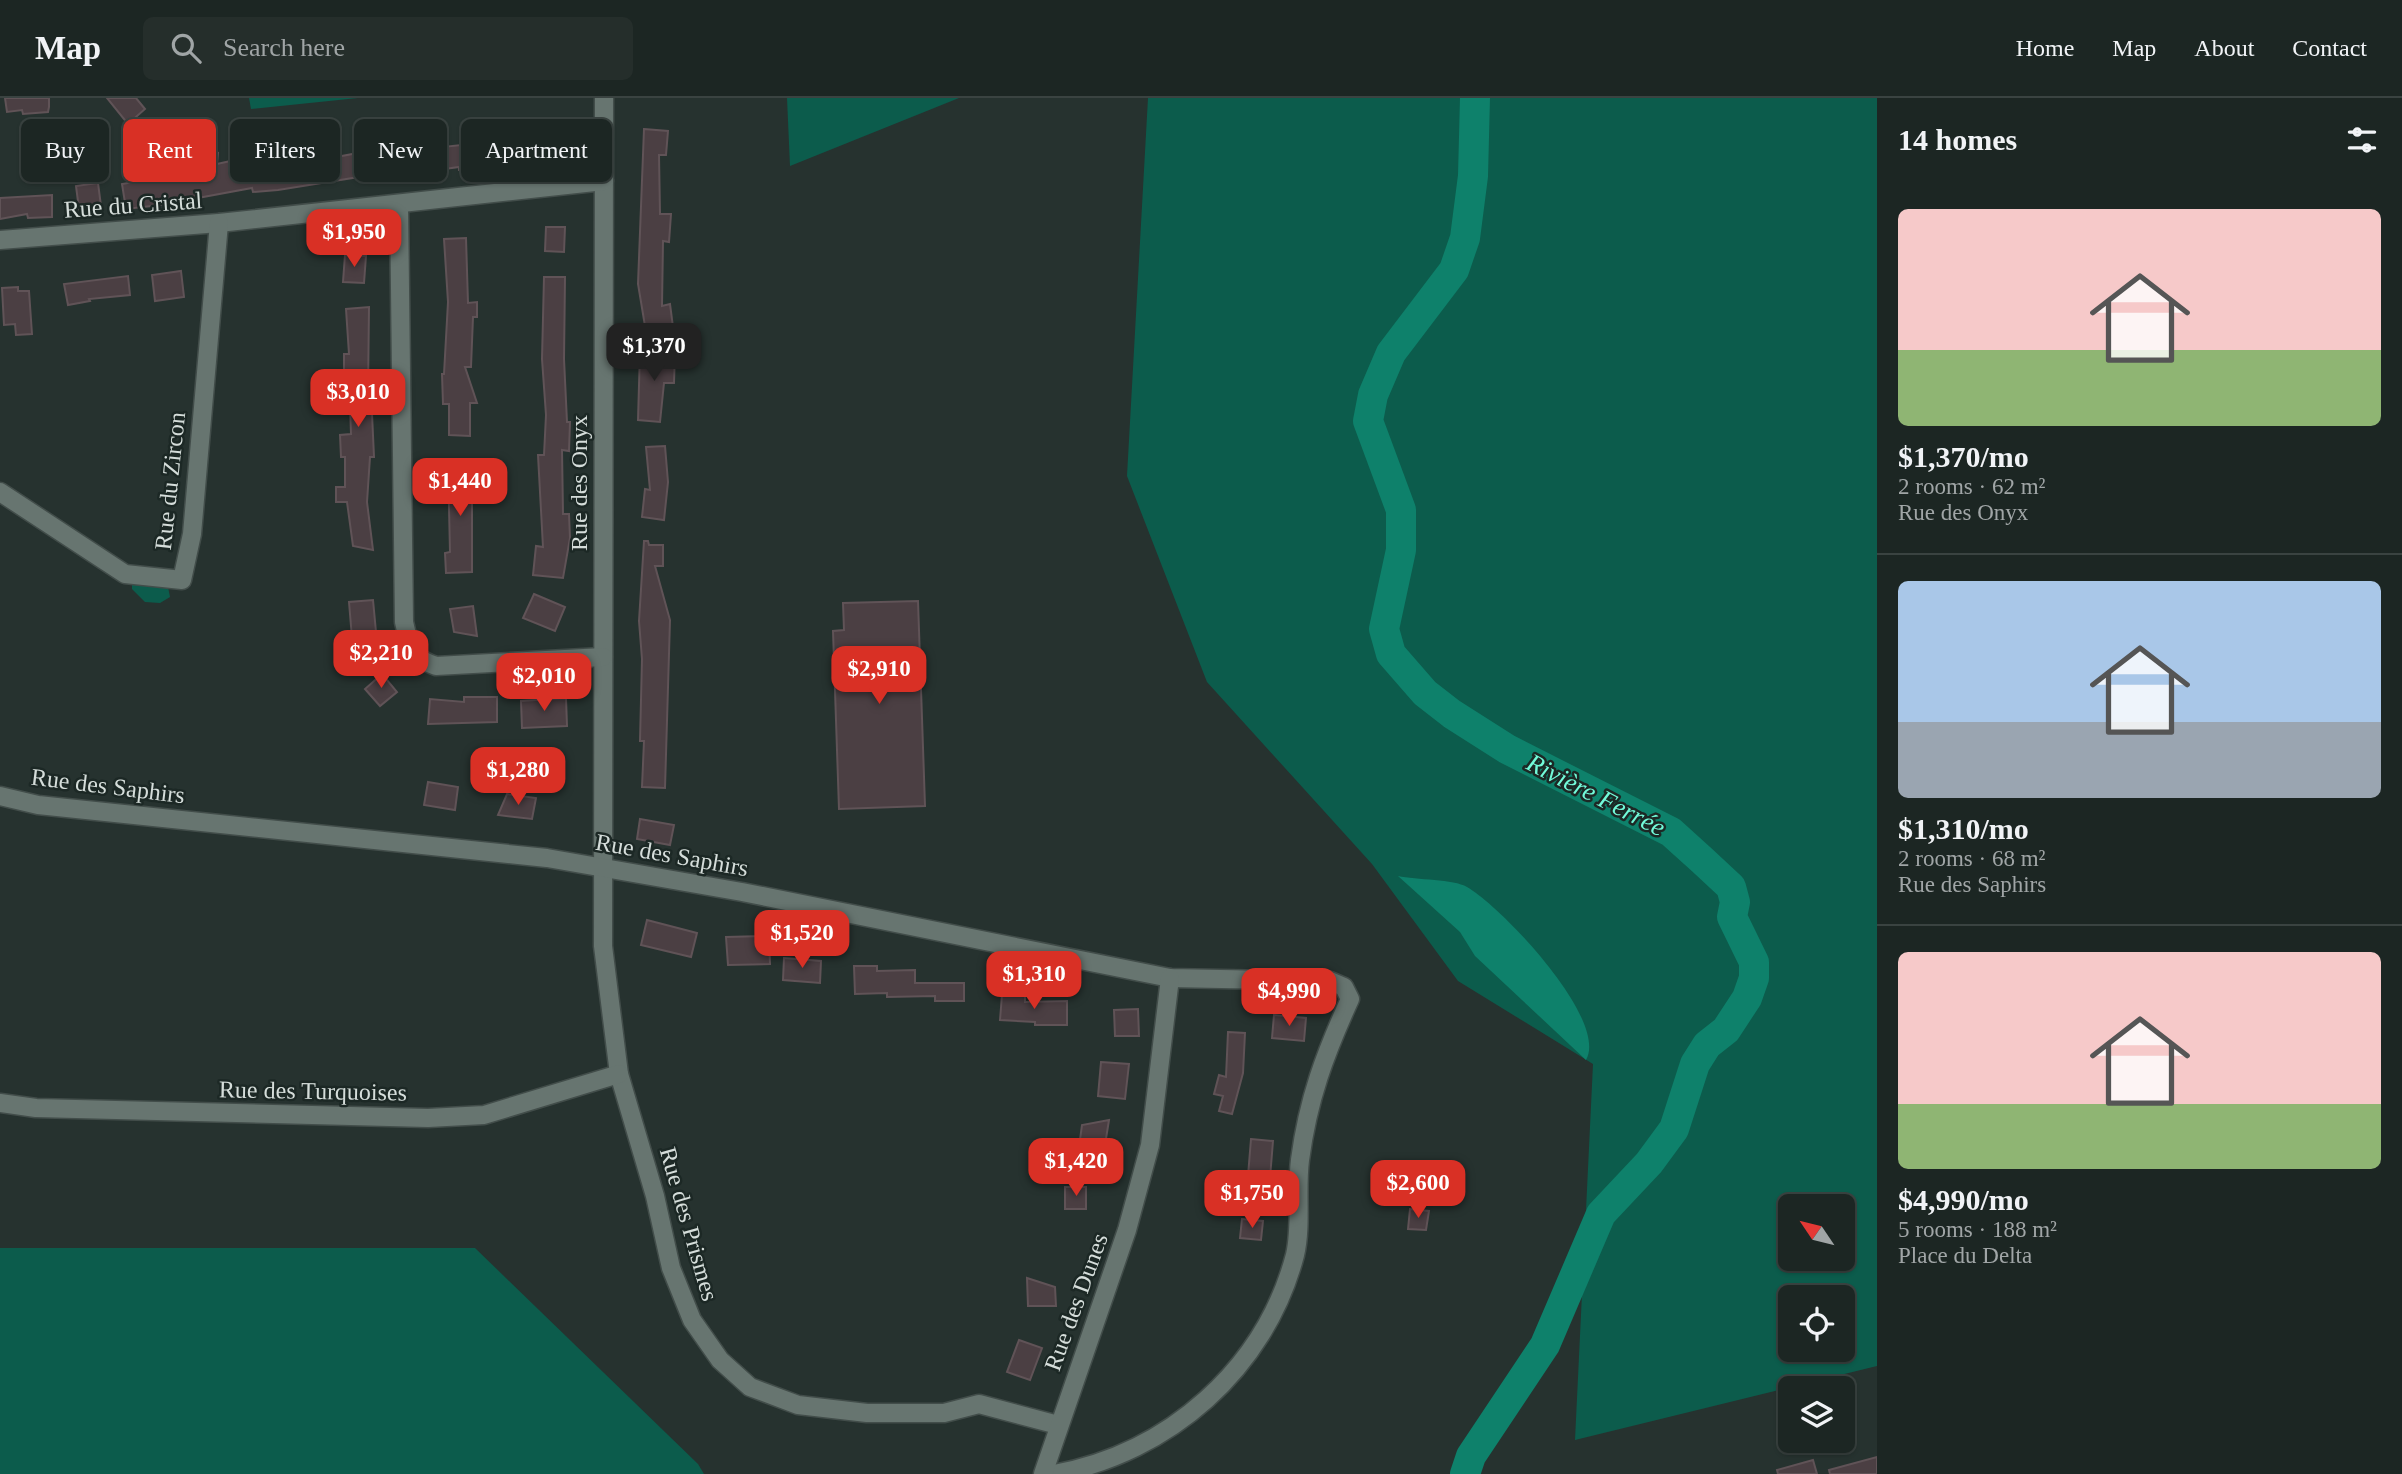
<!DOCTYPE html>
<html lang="en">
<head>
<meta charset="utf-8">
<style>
	:root { --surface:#1c2623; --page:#252e2b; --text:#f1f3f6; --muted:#a0a5a6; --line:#3a4341; --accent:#d93025 }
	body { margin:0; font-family:"Times New Roman",serif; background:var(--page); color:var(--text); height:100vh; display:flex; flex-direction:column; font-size:26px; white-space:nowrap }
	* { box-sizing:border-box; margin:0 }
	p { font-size:23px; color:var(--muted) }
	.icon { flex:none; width:38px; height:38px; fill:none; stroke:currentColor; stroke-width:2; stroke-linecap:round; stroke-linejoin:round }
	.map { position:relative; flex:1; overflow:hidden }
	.sheet { display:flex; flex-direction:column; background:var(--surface); width:525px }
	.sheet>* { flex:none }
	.hud { position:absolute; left:21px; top:21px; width:665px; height:63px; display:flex; gap:14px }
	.needle { width:46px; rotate:305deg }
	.tools { position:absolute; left:1778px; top:1096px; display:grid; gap:14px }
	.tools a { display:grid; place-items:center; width:77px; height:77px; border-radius:10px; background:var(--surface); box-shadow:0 2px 5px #0004,0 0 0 2px var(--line); font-size:35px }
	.price { position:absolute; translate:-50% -60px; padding:0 16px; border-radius:14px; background:var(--accent); color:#fff; font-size:23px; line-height:46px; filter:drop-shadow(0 2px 4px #0008) }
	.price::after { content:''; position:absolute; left:50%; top:42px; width:21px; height:16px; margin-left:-10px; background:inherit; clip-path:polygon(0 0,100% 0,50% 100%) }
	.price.current { background:#222; color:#fff }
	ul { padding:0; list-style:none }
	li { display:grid; align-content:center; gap:14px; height:371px; padding:0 21px }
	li+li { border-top:2px solid var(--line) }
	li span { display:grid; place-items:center; height:217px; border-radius:10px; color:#555 }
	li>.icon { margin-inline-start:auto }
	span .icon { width:126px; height:126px; fill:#fffc; stroke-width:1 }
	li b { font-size:30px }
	h2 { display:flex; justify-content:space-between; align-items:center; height:84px; padding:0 21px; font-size:30px }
	.tag { padding:0 24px; border-radius:10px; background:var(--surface); box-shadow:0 2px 5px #0004,0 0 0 2px var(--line); font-size:24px; line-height:63px }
	.tag.current { background:var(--accent); color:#fff }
	header { display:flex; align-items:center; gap:42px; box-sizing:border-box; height:98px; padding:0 35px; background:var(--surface); border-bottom:2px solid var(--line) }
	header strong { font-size:33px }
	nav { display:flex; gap:38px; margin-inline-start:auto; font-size:24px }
	.search { width:490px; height:63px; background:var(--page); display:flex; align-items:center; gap:18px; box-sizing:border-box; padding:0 24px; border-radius:10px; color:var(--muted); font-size:26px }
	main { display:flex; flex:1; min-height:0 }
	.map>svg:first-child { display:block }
	.green { fill:#0c5c4c; fill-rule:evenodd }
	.water { fill:#0e816b }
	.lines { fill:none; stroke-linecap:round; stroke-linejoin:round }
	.river { stroke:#0e816b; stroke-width:30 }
	.building { fill:#4b3f43; stroke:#605357; stroke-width:2 }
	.minor-casing { stroke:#424d4a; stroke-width:21 }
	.minor { stroke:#677570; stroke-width:18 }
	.labels { text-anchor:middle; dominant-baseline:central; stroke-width:5; stroke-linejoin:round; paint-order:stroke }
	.street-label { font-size:24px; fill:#d5ddda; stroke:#1c2825 }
	.water-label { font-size:26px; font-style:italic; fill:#72fad9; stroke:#1c2825 }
</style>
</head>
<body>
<header>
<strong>Map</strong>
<div class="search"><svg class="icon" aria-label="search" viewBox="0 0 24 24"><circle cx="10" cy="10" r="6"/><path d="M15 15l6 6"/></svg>Search here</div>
<nav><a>Home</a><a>Map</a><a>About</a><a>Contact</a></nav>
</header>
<main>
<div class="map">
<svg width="1877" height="1376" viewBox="0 0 1877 1376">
	<rect width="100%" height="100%" fill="#26322f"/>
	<!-- green -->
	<g class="green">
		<path d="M249 0H358L251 11Z"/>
		<path d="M787 0H959L790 68Z"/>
		<path d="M1148 0H1877V1268L1575 1342 1593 966 1458 883 1372 766 1207 584 1127 378ZM1790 1108H1843V1160H1790ZM1790 1199H1843V1251H1790Z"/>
		<path d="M139 482 148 488 168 489 170 499 160 505 145 504 132 491V484Z"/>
		<path d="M0 1150H475L698 1366 704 1376H0Z"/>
	</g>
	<!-- water -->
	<path class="water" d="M1398 778C1416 782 1454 781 1467 789 1502 809 1609 922 1586 962L1475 858 1460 834Z"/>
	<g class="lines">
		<!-- river -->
		<path class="river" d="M1465 1376 1471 1358 1545 1247 1601 1116 1649 1065 1674 1031 1695 966 1707 947 1726 932 1747 900 1754 880V864L1732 819 1735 804 1731 789 1702 762 1671 734 1507 651 1452 616 1425 595 1391 556 1384 531 1401 452V412L1368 323 1373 297 1391 255 1454 172 1465 140 1473 78 1475 0"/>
	</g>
	<!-- building -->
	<g class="building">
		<path d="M5 0H49V9L48 14 23 16 22 12 7 14Z"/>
		<path d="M107 0H136L145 11 128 26Z"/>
		<path d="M561 26 565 55 538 59 535 30Z"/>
		<path d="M644 31 668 33 666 57H659L660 116H671L669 144 663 143 662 208 670 206 673 229 646 234 638 186Z"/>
		<path d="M498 43 500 68 459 72V69L410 76 409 71 278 92 253 94 252 90 160 107 126 111 122 86 205 72 203 58 218 55 217 66 235 62 236 68 266 65V55L281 54 282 69 396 48 397 54Z"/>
		<path d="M98 85 101 108 79 111 76 88Z"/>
		<path d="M52 97V119L28 120 27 116 0 121V100Z"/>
		<path d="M546 129H565L564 154 545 153Z"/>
		<path d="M466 140 468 205 477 204V219H473L471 269H465L477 305H470V338L449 337V306H443L442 276H444L448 204 444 141Z"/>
		<path d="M345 157 366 158 364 185 343 184Z"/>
		<path d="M181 173 184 199 155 203 152 177Z"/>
		<path d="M128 178 130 197 89 201 90 203 68 207 64 186Z"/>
		<path d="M544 179H565L564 261 567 324H570L569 353 562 352 563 416H569L570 440 563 480 533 477 536 448 543 449 538 357H544L546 317 542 261Z"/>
		<path d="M18 189V193H29L32 236 16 237 15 226 4 227 2 190Z"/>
		<path d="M369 209 368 294H371L374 359H370L367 404 373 452 353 448 347 404H336V389H345V359H341L340 337 351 336 349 280H344V256H349L346 211Z"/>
		<path d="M640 253 675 254 674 285H664L660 324 638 322Z"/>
		<path d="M665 348 668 384 664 422 642 419 645 391 650 392 646 349Z"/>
		<path d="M472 364V474L446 475 445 455 450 454 448 365Z"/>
		<path d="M644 443H648L649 447H663V468H655L670 522 665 690 642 689 644 643H640L642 561 639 523Z"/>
		<path d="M534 496 565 509 555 533 523 520Z"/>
		<path d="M373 502 376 534H379L386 563 357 570 350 540H352L349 504Z"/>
		<path d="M918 503 925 708 839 711 833 533 844 532 843 505Z"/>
		<path d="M473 508 477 538 454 534 450 511Z"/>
		<path d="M382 576 397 594 380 608 365 591Z"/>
		<path d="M464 599H497V624L428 626 430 601 464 604Z"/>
		<path d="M566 600 567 628 522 630 521 603Z"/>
		<path d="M428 684 458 689 455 712 424 707Z"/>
		<path d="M507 696 536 700 532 721 498 717Z"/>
		<path d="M640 721 674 727 670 747 637 741Z"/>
		<path d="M647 822 697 835 691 859 641 847Z"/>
		<path d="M769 838 770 866 728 867 726 839Z"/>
		<path d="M784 860 821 863 820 885 783 882Z"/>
		<path d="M854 868H877V873L915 872V885H964V903H935V898L887 899V895L855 896Z"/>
		<path d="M1002 897 1025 898V904L1067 903V927H1035V924L1000 922Z"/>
		<path d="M1138 911 1139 938H1115L1114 912Z"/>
		<path d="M1274 917 1306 920 1304 943 1272 940Z"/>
		<path d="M1228 934 1245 935 1243 975 1232 1016 1219 1013 1223 998 1214 996 1219 977 1226 979Z"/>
		<path d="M1101 964 1129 966 1125 1001 1098 998Z"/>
		<path d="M1109 1022 1104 1053 1079 1049 1082 1027Z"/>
		<path d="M1251 1041 1273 1043 1270 1080 1248 1078Z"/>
		<rect x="1065" y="1089" width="21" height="22"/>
		<path d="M1410 1111 1429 1113 1426 1132 1408 1131Z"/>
		<path d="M1242 1121 1263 1123 1261 1142 1240 1140Z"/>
		<path d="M1027 1180 1055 1189 1056 1208H1028Z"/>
		<path d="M1019 1242 1042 1250 1030 1282 1007 1274Z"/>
		<path d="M1877 1359V1376H1830L1829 1372Z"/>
		<path d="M1813 1362 1817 1376H1778L1777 1372Z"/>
	</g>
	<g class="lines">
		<!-- minor casing -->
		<g class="minor-casing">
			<g id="minor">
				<path d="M604 0 603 848 619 976 655 1098 671 1170 692 1222 720 1262 750 1289 798 1307 867 1315H944L979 1306 1058 1327"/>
				<path d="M399 107 404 524C410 549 409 559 436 568L603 559"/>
				<path d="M0 142 219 125 604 83"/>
				<path d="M0 394 125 476 182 482 192 436 219 125"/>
				<path d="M0 698 38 707 547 760 742 794 1170 880 1330 883 1344 889 1350 901C1325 956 1308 1001 1300 1062 1296 1093 1302 1127 1295 1157 1265 1271 1169 1355 1054 1376"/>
				<path d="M0 1005 36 1010 428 1020 484 1017 619 976"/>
				<path d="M1043 1376 1127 1132 1150 1047 1170 880"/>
			</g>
		</g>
		<!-- minor -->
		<use href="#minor" class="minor"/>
	</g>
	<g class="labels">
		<!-- street labels -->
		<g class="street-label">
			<text transform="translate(133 107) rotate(-4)">Rue du Cristal</text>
			<text transform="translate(170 383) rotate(-84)">Rue du Zircon</text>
			<text transform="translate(579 385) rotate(-90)">Rue des Onyx</text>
			<text transform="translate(108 688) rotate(7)">Rue des Saphirs</text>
			<text transform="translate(672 757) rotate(10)">Rue des Saphirs</text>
			<text transform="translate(313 993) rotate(1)">Rue des Turquoises</text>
			<text transform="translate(689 1126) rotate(74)">Rue des Prismes</text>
			<text transform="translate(1076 1204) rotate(-70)">Rue des Dunes</text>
		</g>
		<!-- water labels -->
		<g class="water-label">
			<text transform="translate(1596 697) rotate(27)">Rivière Ferrée</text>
		</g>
	</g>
</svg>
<div class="tools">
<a><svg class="needle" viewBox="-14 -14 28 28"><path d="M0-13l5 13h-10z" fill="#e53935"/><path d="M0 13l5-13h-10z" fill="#a0a5a6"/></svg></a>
<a><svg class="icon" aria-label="locate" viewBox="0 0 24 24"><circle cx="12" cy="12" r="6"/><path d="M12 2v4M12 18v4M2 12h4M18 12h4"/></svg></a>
<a><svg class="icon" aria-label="layers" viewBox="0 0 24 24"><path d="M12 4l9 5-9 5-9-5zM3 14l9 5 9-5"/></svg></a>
</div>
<b class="price" style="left:354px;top:171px">$1,950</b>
<b class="price current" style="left:654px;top:285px">$1,370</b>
<b class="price" style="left:358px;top:331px">$3,010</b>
<b class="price" style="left:460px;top:420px">$1,440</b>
<b class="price" style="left:381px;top:592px">$2,210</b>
<b class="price" style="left:879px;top:608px">$2,910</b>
<b class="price" style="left:544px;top:615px">$2,010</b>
<b class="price" style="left:518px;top:709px">$1,280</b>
<b class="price" style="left:802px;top:872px">$1,520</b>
<b class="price" style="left:1034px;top:913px">$1,310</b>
<b class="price" style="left:1289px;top:930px">$4,990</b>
<b class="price" style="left:1076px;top:1100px">$1,420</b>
<b class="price" style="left:1418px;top:1122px">$2,600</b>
<b class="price" style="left:1252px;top:1132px">$1,750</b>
<div class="hud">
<a class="tag">Buy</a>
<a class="tag current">Rent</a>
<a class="tag">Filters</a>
<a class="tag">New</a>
<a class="tag">Apartment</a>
</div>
</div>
<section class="sheet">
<h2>14 homes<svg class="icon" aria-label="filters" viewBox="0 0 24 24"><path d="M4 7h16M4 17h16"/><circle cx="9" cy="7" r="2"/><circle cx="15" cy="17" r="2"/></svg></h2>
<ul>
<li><span style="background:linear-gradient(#f6c9c9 65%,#8fb573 0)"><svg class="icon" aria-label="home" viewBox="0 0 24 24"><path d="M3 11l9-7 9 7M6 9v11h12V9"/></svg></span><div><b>$1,370/mo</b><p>2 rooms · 62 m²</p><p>Rue des Onyx</p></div></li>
<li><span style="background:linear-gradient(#a9c7e8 65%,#9aa5b1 0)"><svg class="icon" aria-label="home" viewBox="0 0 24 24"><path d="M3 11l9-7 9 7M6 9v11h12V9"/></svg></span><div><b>$1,310/mo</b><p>2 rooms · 68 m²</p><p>Rue des Saphirs</p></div></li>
<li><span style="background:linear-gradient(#f6c9c9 70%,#8fb573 0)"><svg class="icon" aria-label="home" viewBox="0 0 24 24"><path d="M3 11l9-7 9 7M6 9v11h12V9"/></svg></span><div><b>$4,990/mo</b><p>5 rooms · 188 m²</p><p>Place du Delta</p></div></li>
</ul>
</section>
</main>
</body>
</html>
